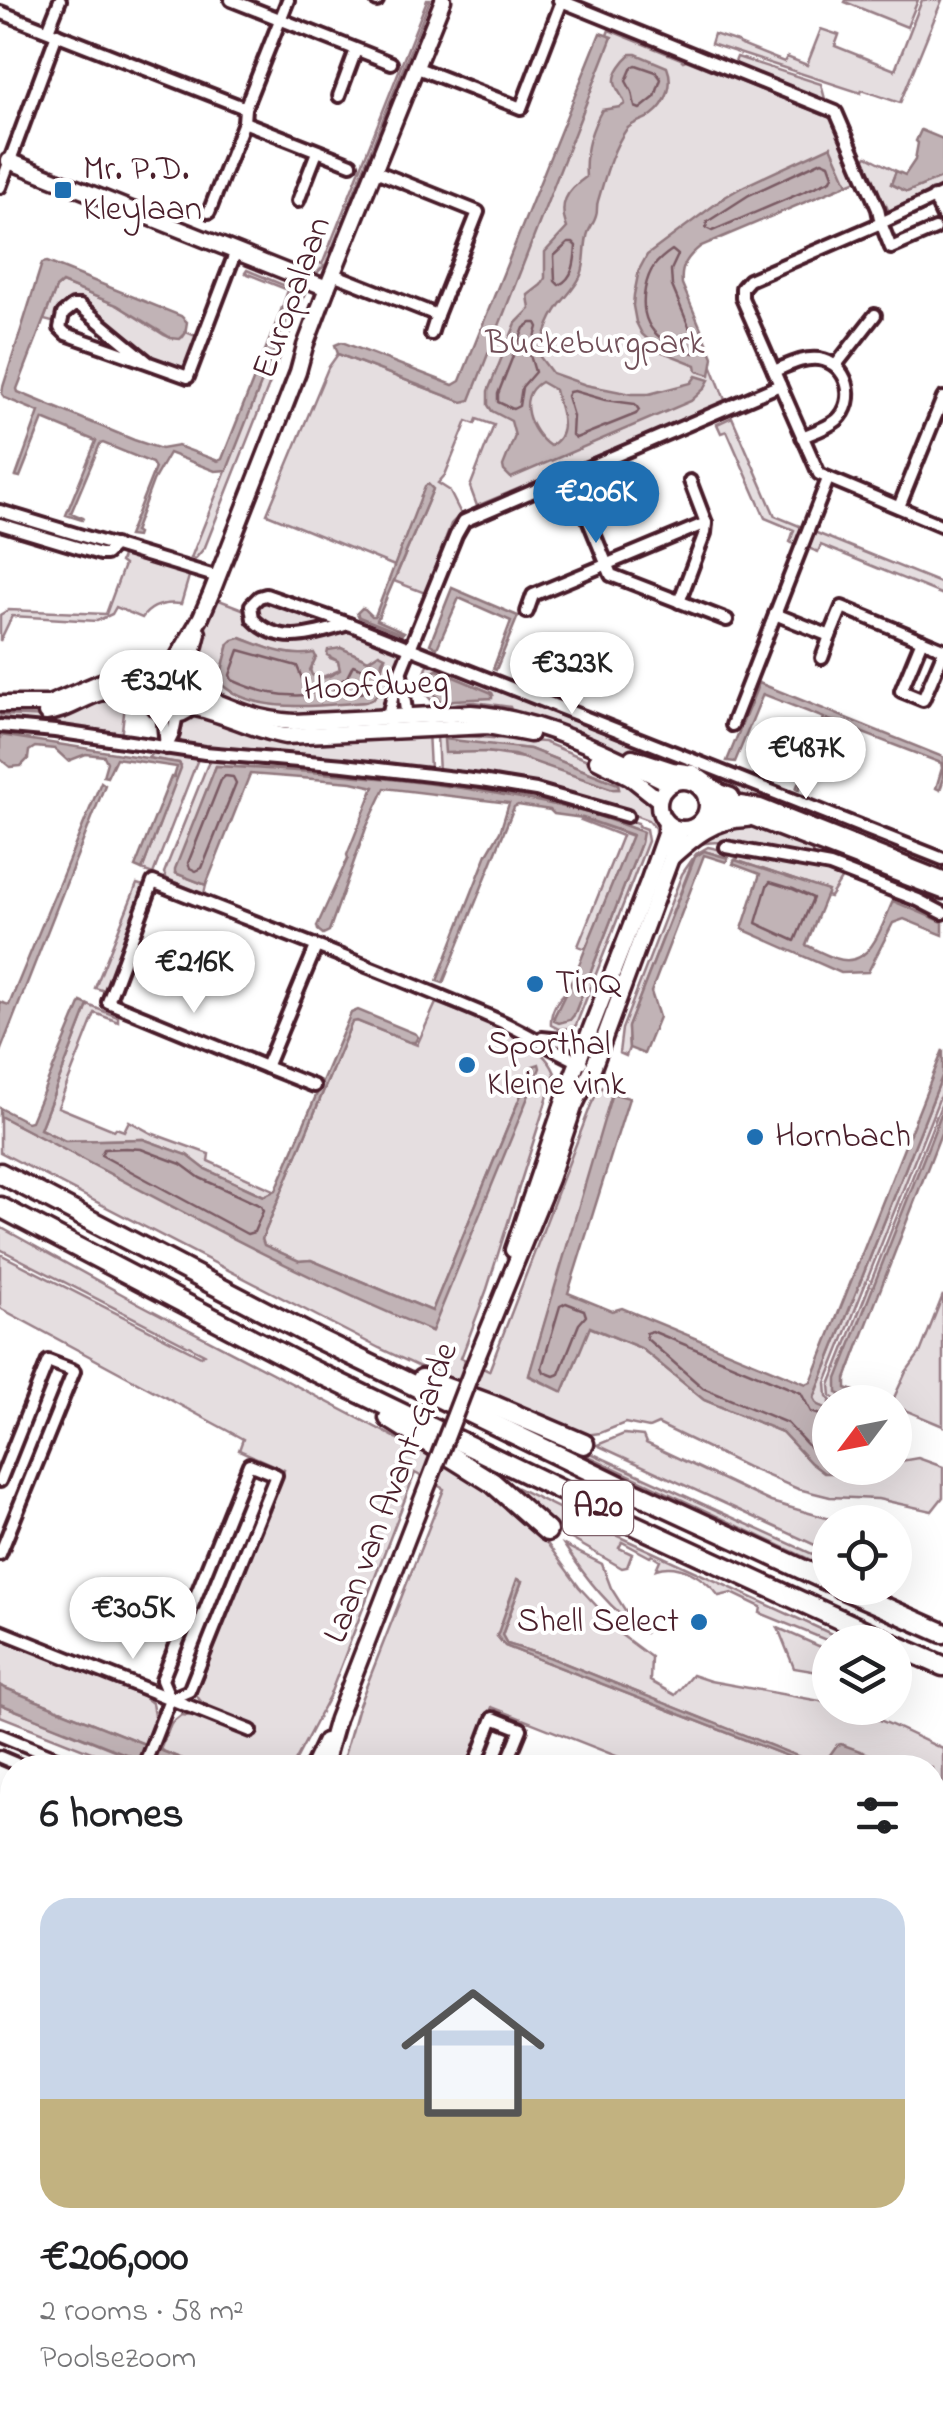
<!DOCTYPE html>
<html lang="en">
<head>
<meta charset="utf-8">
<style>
	:root { --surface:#fff; --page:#f6f6f6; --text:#202124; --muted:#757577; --line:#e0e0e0; --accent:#1f6fb2 }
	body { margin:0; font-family:"Indie Flower",sans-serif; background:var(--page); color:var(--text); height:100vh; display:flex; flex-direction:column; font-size:38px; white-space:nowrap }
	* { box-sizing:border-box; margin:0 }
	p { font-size:32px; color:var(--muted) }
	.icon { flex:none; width:55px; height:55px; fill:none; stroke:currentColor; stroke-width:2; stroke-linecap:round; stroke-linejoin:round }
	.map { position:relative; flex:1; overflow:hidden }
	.details { position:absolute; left:0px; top:1755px; width:945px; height:672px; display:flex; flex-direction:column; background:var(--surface); border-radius:40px 40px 0 0; box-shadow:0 10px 40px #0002 }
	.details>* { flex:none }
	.needle { width:65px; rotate:238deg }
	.fabs { position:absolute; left:812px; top:1385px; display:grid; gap:20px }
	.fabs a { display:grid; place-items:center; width:100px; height:100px; border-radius:50%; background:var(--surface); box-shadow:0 10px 40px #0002; font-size:50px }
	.price { position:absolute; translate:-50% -85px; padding:0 22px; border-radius:35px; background:#fff; color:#222; font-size:32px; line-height:65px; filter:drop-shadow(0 2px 5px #0008) }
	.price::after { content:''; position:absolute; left:50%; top:60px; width:30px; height:22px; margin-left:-15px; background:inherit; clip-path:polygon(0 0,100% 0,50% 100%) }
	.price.active { background:var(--accent); color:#fff }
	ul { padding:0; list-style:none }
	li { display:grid; align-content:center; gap:20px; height:530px; padding:0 40px }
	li+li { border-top:2px solid var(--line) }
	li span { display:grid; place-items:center; height:310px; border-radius:30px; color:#555 }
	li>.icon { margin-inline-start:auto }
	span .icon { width:180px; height:180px; fill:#fffc; stroke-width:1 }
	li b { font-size:42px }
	h2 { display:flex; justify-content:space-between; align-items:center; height:120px; padding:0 40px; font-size:42px }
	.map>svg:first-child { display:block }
	.green { fill:#e5dee0; stroke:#987e86; stroke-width:2.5; fill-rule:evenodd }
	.water { fill:#c1b3b6; stroke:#91787e; stroke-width:2.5; fill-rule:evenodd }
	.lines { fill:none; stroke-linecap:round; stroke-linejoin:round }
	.shore { stroke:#7a5a63; stroke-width:2.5 }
	.street-casing { stroke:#4a1f2b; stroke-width:18 }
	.secondary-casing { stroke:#4a1f2b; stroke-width:21 }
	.highway-casing { stroke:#4a1f2b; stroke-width:25 }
	.street { stroke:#fff; stroke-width:10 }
	.secondary { stroke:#fff; stroke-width:14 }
	.highway { stroke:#fff; stroke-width:18 }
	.secondary-bridge-casing { stroke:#4a1f2b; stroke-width:21; stroke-linecap:butt }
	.secondary-bridge { stroke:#fff; stroke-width:14 }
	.poi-dot { fill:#1f6fb2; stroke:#fff; stroke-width:4 }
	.labels { text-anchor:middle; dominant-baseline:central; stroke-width:8; stroke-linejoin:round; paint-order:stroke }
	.shield { fill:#fff; stroke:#80626b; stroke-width:2.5 }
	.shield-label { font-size:32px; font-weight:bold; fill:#4a1f2b }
	.poi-label { font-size:35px; fill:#4a1f2b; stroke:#fff; text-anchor:start }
	.street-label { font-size:35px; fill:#4a1f2b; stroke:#fff }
	.park-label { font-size:35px; fill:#714f58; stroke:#fff }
</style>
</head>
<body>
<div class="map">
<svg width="943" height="2426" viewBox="0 0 943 2426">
	<rect width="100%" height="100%" fill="#fff"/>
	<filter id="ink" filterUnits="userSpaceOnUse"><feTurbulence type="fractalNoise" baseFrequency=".01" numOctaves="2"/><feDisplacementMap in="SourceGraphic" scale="20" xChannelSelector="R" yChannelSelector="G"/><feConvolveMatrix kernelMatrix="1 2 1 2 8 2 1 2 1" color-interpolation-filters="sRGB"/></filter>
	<g filter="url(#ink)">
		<!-- green -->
		<g class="green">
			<path d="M427 0H430L326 264 315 275 313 273 317 262 322 264 324 260Z"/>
			<path d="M846 0H918L907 27 845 2Z"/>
			<path d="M922 0H942L900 103 862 90 861 93 711 44 714 34 738 42 739 44 784 62 787 57 807 65 821 29 839 35 835 46 895 70Z"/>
			<path d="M609 30 681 59 683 61 686 60 829 117 833 121 858 180 692 245 674 270 727 405H717L477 506 470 487 494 425 477 419 475 424 467 421 445 475 438 483 449 490 461 514 451 524 425 593 394 581 433 489 427 494 397 567 267 514 328 368 338 354 462 402 466 401Z"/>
			<path d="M737 57 821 84 826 103 740 69 735 62Z"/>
			<path d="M867 156 896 171 891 184 907 192 943 177V188L889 212 886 205 882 207 863 161Z"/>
			<path d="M247 270 305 294 205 547 195 559 191 558 283 327H285L284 307 282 308 288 290 245 273Z"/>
			<path d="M62 283 117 305 164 335 171 338 183 337 186 332 196 336 183 371 154 360 78 300 67 301 59 308 56 323 44 320 56 288Z"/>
			<path d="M732 417 775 516 802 527 795 545 790 542 794 530 765 518 727 431 721 433 717 424Z"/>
			<path d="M814 532 943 584V595L821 545 818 552 808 548Z"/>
			<path d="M124 551 151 564 155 561 161 567 190 573 181 604C166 602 151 605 142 618L116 607 112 614 97 621 12 616 0 641V615L8 610 106 614 124 565 120 562Z"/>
			<path d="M214 598 245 610C246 615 247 620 250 624 258 633 290 643 301 642 314 641 326 633 339 631 356 629 394 642 402 655L398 658 392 672C396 685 387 703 377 712L275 719 206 694 194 671 201 633ZM241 638 277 652 316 657 310 670 311 675 320 678 340 670 338 661 330 658 341 648 368 660 385 657 373 699 364 702 294 706 219 682 229 644Z"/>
			<path d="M267 600 333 623C302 634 291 633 261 621 254 612 257 603 267 600Z"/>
			<path d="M430 659 688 764C660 772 546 721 511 710L510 707 475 702 459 703 438 708 420 687ZM437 670 492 693 493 695 440 701 429 689 430 673Z"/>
			<path d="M122 695 125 705 121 738 52 726 0 720V715L53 717 101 699Z"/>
			<path d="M194 712 265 736 428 731 430 769 427 771 185 745 177 738C177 724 182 718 194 712Z"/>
			<path d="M440 734 544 742 602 766 616 773 653 803 661 832 655 845V828L648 820 607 805 537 785 439 772 437 736ZM444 740 530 749 618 784 619 789H613L529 759 486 752Z"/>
			<path d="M153 752 196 756 198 759 153 874 142 870 181 765 179 763 148 758Z"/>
			<path d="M211 759 534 794 638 823V826L646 829 648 841 576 1025 573 1028 559 1029 551 1025C550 1012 557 999 567 991L554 1017 574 1015 641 843 642 832C623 825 603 817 584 812 465 781 338 773 216 766L175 873 206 885 204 894 167 879 164 873 207 766Z"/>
			<path d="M714 775 943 865V876C893 854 842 833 791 813 770 804 727 794 713 778Z"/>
			<path d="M583 818 632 836 586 949 578 946 622 836 581 820Z"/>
			<path d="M746 824 802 844 813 852 810 860C781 855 723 835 698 845 687 849 681 859 675 868L614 1025 680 855 712 830Z"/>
			<path d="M708 847 727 851 728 858 704 851 694 857 628 1028 629 1048 626 1056 619 1053 622 1029 682 874 696 854Z"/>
			<path d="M743 855 836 872 835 874 842 878 830 897 826 896 827 891 735 860Z"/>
			<path d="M137 884 147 887 105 991 95 988Z"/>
			<path d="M436 1003C473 1018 539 1034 555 1073L487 1289 461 1358 489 1371 591 1105 597 1093 609 1081H617L529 1376 563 1392 589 1327 641 1348 704 1400 782 1432 811 1463 853 1473 870 1468H895V1462L918 1458 943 1467V1497L932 1511 878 1499 830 1497 798 1489 747 1467 658 1424 649 1428 625 1423 600 1433 578 1436 516 1412 379 1348 0 1152V1116L259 1251 431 1331 533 1066 432 1311 311 1260 299 1261 263 1245 262 1239 352 1022 357 1021 417 1045Z"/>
			<path d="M88 1005 118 1017V1022L95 1013 58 1107 114 1130 116 1128 124 1131 129 1121 151 1133 209 1154 208 1161 276 1191 264 1196 205 1169 187 1155 143 1139 65 1141 40 1129Z"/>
			<path d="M943 1074V1089L826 1383 827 1396 832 1402H830V1410L818 1405 814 1398Z"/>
			<path d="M943 1100V1109L840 1396 857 1402H840L831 1396 830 1385Z"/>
			<path d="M0 1227 140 1304 482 1483 541 1535 579 1587 604 1614V1622L651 1657 650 1681 675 1695 692 1675 710 1681 820 1701 830 1704V1708C865 1708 911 1735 943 1749V1782L933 1780 932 1768 904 1767 837 1745 823 1767 549 1657 507 1644 502 1635 522 1581 497 1636 505 1646 815 1767H644L492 1707 468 1767H341L357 1710 444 1489 415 1473 329 1697 292 1767H202L160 1750 171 1723 181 1715 192 1716 193 1713 253 1737 256 1727C236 1719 205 1714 196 1694L284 1470 239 1450 243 1439 0 1308V1254L201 1356 204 1354 0 1249Z"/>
			<path d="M943 1295V1426L895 1406V1402H892L906 1372 920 1353Z"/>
			<path d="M522 1425 569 1443 830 1562V1569Z"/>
			<path d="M624 1434 643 1436 646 1443 771 1502 830 1519V1552L597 1445Z"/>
			<path d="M479 1469 587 1522 849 1642H831L760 1613 761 1607 732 1593 719 1596C705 1578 679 1561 656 1569L660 1560 652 1555 650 1557 622 1542 619 1548 632 1554 627 1567 622 1568 549 1526Z"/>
			<path d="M564 1545 602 1564 611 1588 632 1621 647 1631 645 1633C611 1611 586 1578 564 1545Z"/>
			<path d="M778 1628 830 1651V1674L794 1668Z"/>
			<path d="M0 1636 143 1692V1696L152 1703 154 1716 156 1718 146 1745 0 1686Z"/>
			<path d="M0 1704 139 1760 136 1767H129L0 1716Z"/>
			<path d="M943 2082V2254L933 2258V2087Z"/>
			<path d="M134 2415H636L615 2426H104Z"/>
		</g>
		<!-- water -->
		<g class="water">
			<path d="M600 33 612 37 470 400 462 402 338 354 335 345 342 342 453 385 460 381Z"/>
			<path d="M631 54H636L667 67C674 84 667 104 652 115 644 121 632 122 626 130 611 151 605 178 598 201 596 206 598 211 596 216 594 224 588 229 587 237 584 250 586 263 581 275 576 287 566 296 559 306 549 320 542 341 540 357L552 373 586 385 631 394H649L691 383 696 376 709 380 704 389 691 401 511 478 504 471 503 466 515 436 511 421 492 411 488 405V391L516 323 530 309 528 295 541 285 545 278V252L567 228C558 204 566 191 586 177 584 153 590 131 602 110L620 107 625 104C623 96 615 88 615 82 614 72 624 60 631 54ZM541 382 555 390C559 409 573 434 550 446 530 432 515 397 541 382Z"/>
			<path d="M921 130 943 139V177L907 192 891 184 896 171 905 175 915 160 918 143 916 141Z"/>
			<path d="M831 146 848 184 701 246C687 257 680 267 682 284L713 357 710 375 697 371 696 365 660 351 642 334 636 322 633 306 634 295 639 270 647 255 725 197 744 186Z"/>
			<path d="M47 262 181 316 187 322 185 334 180 339 171 338 117 305 62 283 56 288 17 389 18 392 134 440 161 449 178 446 218 461 222 459 282 308 287 309 289 313 227 470 215 471 169 453 153 481 134 532 137 534 136 537 128 536 155 468 152 463 103 443 100 444 71 513 83 518 82 520 66 515 96 441 43 419 20 477 16 476 39 412 5 398 2 394 3 387 42 263Z"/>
			<path d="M428 484 433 489 377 620 404 632 402 634 359 617 357 613 362 608 365 609 372 616H375L425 486Z"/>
			<path d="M452 588 518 616 496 670 493 669 511 621 459 598 437 648 430 644Z"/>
			<path d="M240 638C265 647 287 658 314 653L316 657 310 670 312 675C321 681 331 676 340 670L338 661 327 655 328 650 341 648 368 660 379 653 385 656 382 661 377 694 373 699 365 702C321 705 253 716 219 682L229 644 233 640Z"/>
			<path d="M437 670 492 693V698L454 700 442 703 426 684 430 673Z"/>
			<path d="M759 683 943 757V781L940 790 936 788 942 768 941 763 827 719 799 790 796 789 824 718 763 694 735 762 727 761Z"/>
			<path d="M0 735 179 763 181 768 142 870 135 867 171 777H174L177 767 116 758 107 777 103 776 107 762 104 756 86 754 68 761 55 749 35 747 29 751 28 759 21 766 10 767 0 759Z"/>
			<path d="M444 739 530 749 618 784 619 789H613L514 755 486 752 445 753Z"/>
			<path d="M216 766C338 773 465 782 584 812 604 817 623 825 643 832L641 843 574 1015 570 1020 559 1023 554 1021V1017L576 972 632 835 583 818 554 814 550 810 518 805 514 807 443 983 437 981 487 854 500 832 509 803 385 788 366 828 329 931 323 934 318 930 317 926 348 858 347 855 374 787 352 782 250 774 206 885 175 873V869Z"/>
			<path d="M101 782 105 785 0 1052V1002L9 1005Z"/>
			<path d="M704 851 728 858 726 862 704 855 651 992 659 1017 644 1054 629 1048 628 1027 695 857Z"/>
			<path d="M735 860 828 891 806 945C817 950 832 959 844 960 873 963 883 922 893 901L943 922V935L904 919 893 923 868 972 841 973 742 929 760 874 733 864Z"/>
			<path d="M81 1002 88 1005 40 1129 65 1141 143 1139 187 1155 205 1169 264 1196 276 1190 351 1013 358 1010 416 1034 418 1037 415 1042H409L357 1021 352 1022 262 1239 264 1245 299 1261 311 1260 432 1311 530 1073 533 1066 539 1064 540 1068 432 1331C283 1270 143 1190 0 1116V1108L27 1122 31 1121Z"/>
			<path d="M943 1050V1074L814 1398 818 1405 830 1410V1468H870L853 1473H824L811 1463 782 1432 704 1400 641 1348 590 1327 563 1392 529 1375 612 1093 629 1098 568 1293 612 1311 622 1308 806 1384 811 1382Z"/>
			<path d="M943 1109V1128L846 1378V1388L885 1402H857L837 1393V1379Z"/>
			<path d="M517 1579 522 1581 502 1635 507 1644 549 1657 822 1766 837 1745 841 1744 904 1767H815L505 1646 497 1636Z"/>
			<path d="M0 1686 202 1767H158L0 1704Z"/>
			<path d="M250 2415H357L382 2424 405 2415H496L472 2426H226Z"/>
		</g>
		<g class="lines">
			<!-- shore -->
			<g class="shore">
				<path d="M636 65 656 72 661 79 655 97 640 109 635 107 632 92 626 81 632 67Z"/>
				<path d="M822 161 829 164 833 175 831 180 712 231 706 228 707 222 749 195Z"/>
				<path d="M568 243H573L576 246C575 261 574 278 559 285L555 281 554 256Z"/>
				<path d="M672 250 678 255 671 270 672 286 697 346 694 353C660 344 638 327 645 289 649 269 656 261 672 250Z"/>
				<path d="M531 323H536L538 327 530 355 535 372 522 387 519 406 513 409 498 402V394L524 328Z"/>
				<path d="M574 391 605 400 635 404 639 410 636 414 576 438 572 435 573 416 567 396 569 392Z"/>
				<path d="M239 650 297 666 303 681 312 688V693L308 695C280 697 258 692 232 680L230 675Z"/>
				<path d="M353 665 369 671 367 690 361 693H335L334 686 347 677Z"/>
				<path d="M225 776 233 777 236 783 202 868 196 871 190 868 188 863 221 780Z"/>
				<path d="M770 882 793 889 813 898 795 941 756 923 767 886Z"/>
				<path d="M126 1148 141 1149 181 1164 200 1178 261 1206 263 1211 254 1232 247 1234 101 1155 104 1149Z"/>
				<path d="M566 1303 584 1310 586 1316 579 1324 559 1374 554 1376 544 1372 542 1367 560 1306Z"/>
				<path d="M830 1418 811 1412 801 1393 652 1331 646 1333 647 1339 703 1388 787 1423 817 1455 830 1463"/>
			</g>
			<!-- street casing -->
			<g class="street-casing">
				<g id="street">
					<path d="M231 0 391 63"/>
					<path d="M559 0 836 112 878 209 881 223 943 194"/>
					<path d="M377 1V0"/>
					<path d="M0 12 245 108"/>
					<path d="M48 30 60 0"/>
					<path d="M415 67 521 108 562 1"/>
					<path d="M339 96 356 50"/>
					<path d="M244 122 351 164"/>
					<path d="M0 187 57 34"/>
					<path d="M934 197 943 217"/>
					<path d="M298 201 317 152"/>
					<path d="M209 212 244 122 245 108 288 0"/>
					<path d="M333 274 437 315 478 212 373 170"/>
					<path d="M431 334 437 315"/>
					<path d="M149 363 66 334 60 328 63 314 73 306H80L149 363 188 377 236 251"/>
					<path d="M836 365 875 315"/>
					<path d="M774 371C789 365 803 357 819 359 848 363 858 401 837 420 827 428 814 432 802 437"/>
					<path d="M780 385 819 474 943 526"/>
					<path d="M570 475 611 575 727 620"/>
					<path d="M899 507 943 398"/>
					<path d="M0 511 218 577"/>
					<path d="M0 524 100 554H106L115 545"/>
					<path d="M266 595 349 624C316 633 281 648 253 619L251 605 259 597Z"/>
					<path d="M679 602 705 533 706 523 690 481"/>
					<path d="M527 612 533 595 706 523"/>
					<path d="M775 614 830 636 842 607 943 649"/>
					<path d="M349 624 943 859"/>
					<path d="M922 640 901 691 923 700 943 653"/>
					<path d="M822 658 830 636"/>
					<path d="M401 674 407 718"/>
					<path d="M163 712 166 748"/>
					<path d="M390 720 388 717 395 685 456 535 464 521 780 385 742 298V288L749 280 881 223 891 248 935 229"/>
					<path d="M732 725 828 479"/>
					<path d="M0 726 55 731 205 753 344 765 481 781 536 790 627 816"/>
					<path d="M167 746 173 734 177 714"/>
					<path d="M726 847 830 866 918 900 943 913"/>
					<path d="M316 947 266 1067 108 1002 153 882C269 928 386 972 500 1021 529 1034 554 1051 582 1063"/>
					<path d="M542 1038 572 1041 588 1047"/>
					<path d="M266 1067 314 1086"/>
					<path d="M0 1481 48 1361 74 1371 0 1554"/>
					<path d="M0 1631 251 1731"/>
					<path d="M0 1735 81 1768"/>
					<path d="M0 1757 26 1768"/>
					<path d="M143 1768 170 1699 162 1680 249 1464 276 1475 189 1691 170 1699"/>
					<path d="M474 1768 493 1718 521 1729 505 1768"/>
					<path d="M0 1906 12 1911"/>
					<path d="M932 1921 943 1925"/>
					<path d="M932 1972 943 1966"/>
					<path d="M0 2090 12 2114"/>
					<path d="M3 2225 12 2220"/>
					<path d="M932 2269 943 2264"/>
					<path d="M0 2347 12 2341"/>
					<path d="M633 2426 654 2415"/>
				</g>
			</g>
			<!-- secondary casing -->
			<g class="secondary-casing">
				<g id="secondary">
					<path d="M9 161 327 288"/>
					<path d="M172 667 201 617 211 594 298 372 305 346 327 288 443 0"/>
					<circle cx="173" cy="691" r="24"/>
					<path d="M188 673 198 633"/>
					<path d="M196 693C231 708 256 720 294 722L471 713C536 717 613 755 670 784"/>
					<path d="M0 704H49L101 682 152 680"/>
					<path d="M190 707C223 712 253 731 286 736L488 726 530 734"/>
					<path d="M46 713C67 711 81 699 100 693 116 688 134 693 150 696"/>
					<path d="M632 757 672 770 693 773 720 792 731 796"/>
					<path d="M597 760 630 777 659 800"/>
					<circle cx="683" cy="805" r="24"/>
					<path d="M706 799 760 807 943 880"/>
					<path d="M704 817 720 811 737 812 943 891"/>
					<path d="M671 858C694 837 715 819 747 819"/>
					<path d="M513 1250 572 1077 648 882 665 834 666 823"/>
					<path d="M474 1365 550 1179 574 1107 593 1068 671 858 673 846 682 829"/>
					<path d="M312 1768 325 1741"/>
					<path d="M323 1768 337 1719 429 1482"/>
					<path d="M0 2065 12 2059"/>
					<path d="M0 2088 12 2081"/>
					<path d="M932 2281 943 2300"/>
					<path d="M932 2311 943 2330"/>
				</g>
			</g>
			<!-- highway casing -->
			<g class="highway-casing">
				<g id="highway">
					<path d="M0 1173 318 1339 621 1486 830 1582"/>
					<path d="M0 1207 308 1368 606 1512 889 1642"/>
					<path d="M422 1379 495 1406 584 1444"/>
					<path d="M389 1418 493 1483 547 1531"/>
					<path d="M841 1588 943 1633"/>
					<path d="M895 1645 943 1666"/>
				</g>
			</g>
			<!-- street -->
			<use href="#street" class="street"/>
			<!-- secondary -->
			<use href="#secondary" class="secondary"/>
			<!-- highway -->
			<use href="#highway" class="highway"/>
			<!-- secondary-bridge casing -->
			<g class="secondary-bridge-casing">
				<path id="secondary-bridge" d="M429 1482 474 1365"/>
			</g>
			<!-- secondary-bridge -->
			<use href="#secondary-bridge" class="secondary-bridge"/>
		</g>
	</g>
	<!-- markers -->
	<g class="poi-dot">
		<rect x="53" y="180" width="20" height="20" rx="5"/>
		<circle cx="535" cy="984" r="10"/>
		<circle cx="467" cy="1065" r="10"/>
		<circle cx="755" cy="1137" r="10"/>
		<circle cx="699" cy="1622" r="10"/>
	</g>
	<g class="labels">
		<!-- shield labels -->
		<rect class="shield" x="563" y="1481" width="70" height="54" rx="8"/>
		<g class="shield-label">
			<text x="598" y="1508">A20</text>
		</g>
		<!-- poi labels -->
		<g class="poi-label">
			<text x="83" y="170">Mr. P.D.<tspan x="83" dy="40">Kleylaan</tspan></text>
			<text x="555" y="984">TinQ</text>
			<text x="487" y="1045">Sporthal<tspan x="487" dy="40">Kleine vink</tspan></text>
			<text x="775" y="1137">Hornbach</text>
			<text x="679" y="1622" text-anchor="end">Shell Select</text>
		</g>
		<!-- street labels -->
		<g class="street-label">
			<text transform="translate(293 298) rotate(-70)">Europalaan</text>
			<text transform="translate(376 687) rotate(-3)">Hoofdweg</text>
			<text transform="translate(392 1493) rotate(-69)">Laan van Avant-Garde</text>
		</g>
		<!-- park labels -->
		<g class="park-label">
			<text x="595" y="344">Buckeburgpark</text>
		</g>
	</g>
</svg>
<div class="fabs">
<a><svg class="needle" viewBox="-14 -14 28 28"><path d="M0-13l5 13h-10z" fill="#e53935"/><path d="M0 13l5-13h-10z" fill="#757577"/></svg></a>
<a><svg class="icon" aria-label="locate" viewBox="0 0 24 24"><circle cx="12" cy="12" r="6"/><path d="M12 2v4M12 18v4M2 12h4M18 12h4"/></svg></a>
<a><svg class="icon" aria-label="layers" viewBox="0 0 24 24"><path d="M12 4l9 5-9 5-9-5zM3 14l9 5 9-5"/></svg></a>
</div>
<b class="price active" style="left:596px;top:546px">€206K</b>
<b class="price" style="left:572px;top:717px">€323K</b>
<b class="price" style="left:161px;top:735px">€324K</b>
<b class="price" style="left:806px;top:802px">€487K</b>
<b class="price" style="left:194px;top:1016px">€216K</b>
<b class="price" style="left:133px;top:1662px">€305K</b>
<section class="details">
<h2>6 homes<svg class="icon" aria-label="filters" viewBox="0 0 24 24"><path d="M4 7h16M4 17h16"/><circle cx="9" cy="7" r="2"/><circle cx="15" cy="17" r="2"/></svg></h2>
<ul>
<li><span style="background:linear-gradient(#c9d6e8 65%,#c2b280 0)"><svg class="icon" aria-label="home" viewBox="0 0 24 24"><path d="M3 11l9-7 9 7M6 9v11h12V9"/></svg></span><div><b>€206,000</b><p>2 rooms · 58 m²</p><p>Poolsezoom</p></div></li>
</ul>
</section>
</div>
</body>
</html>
